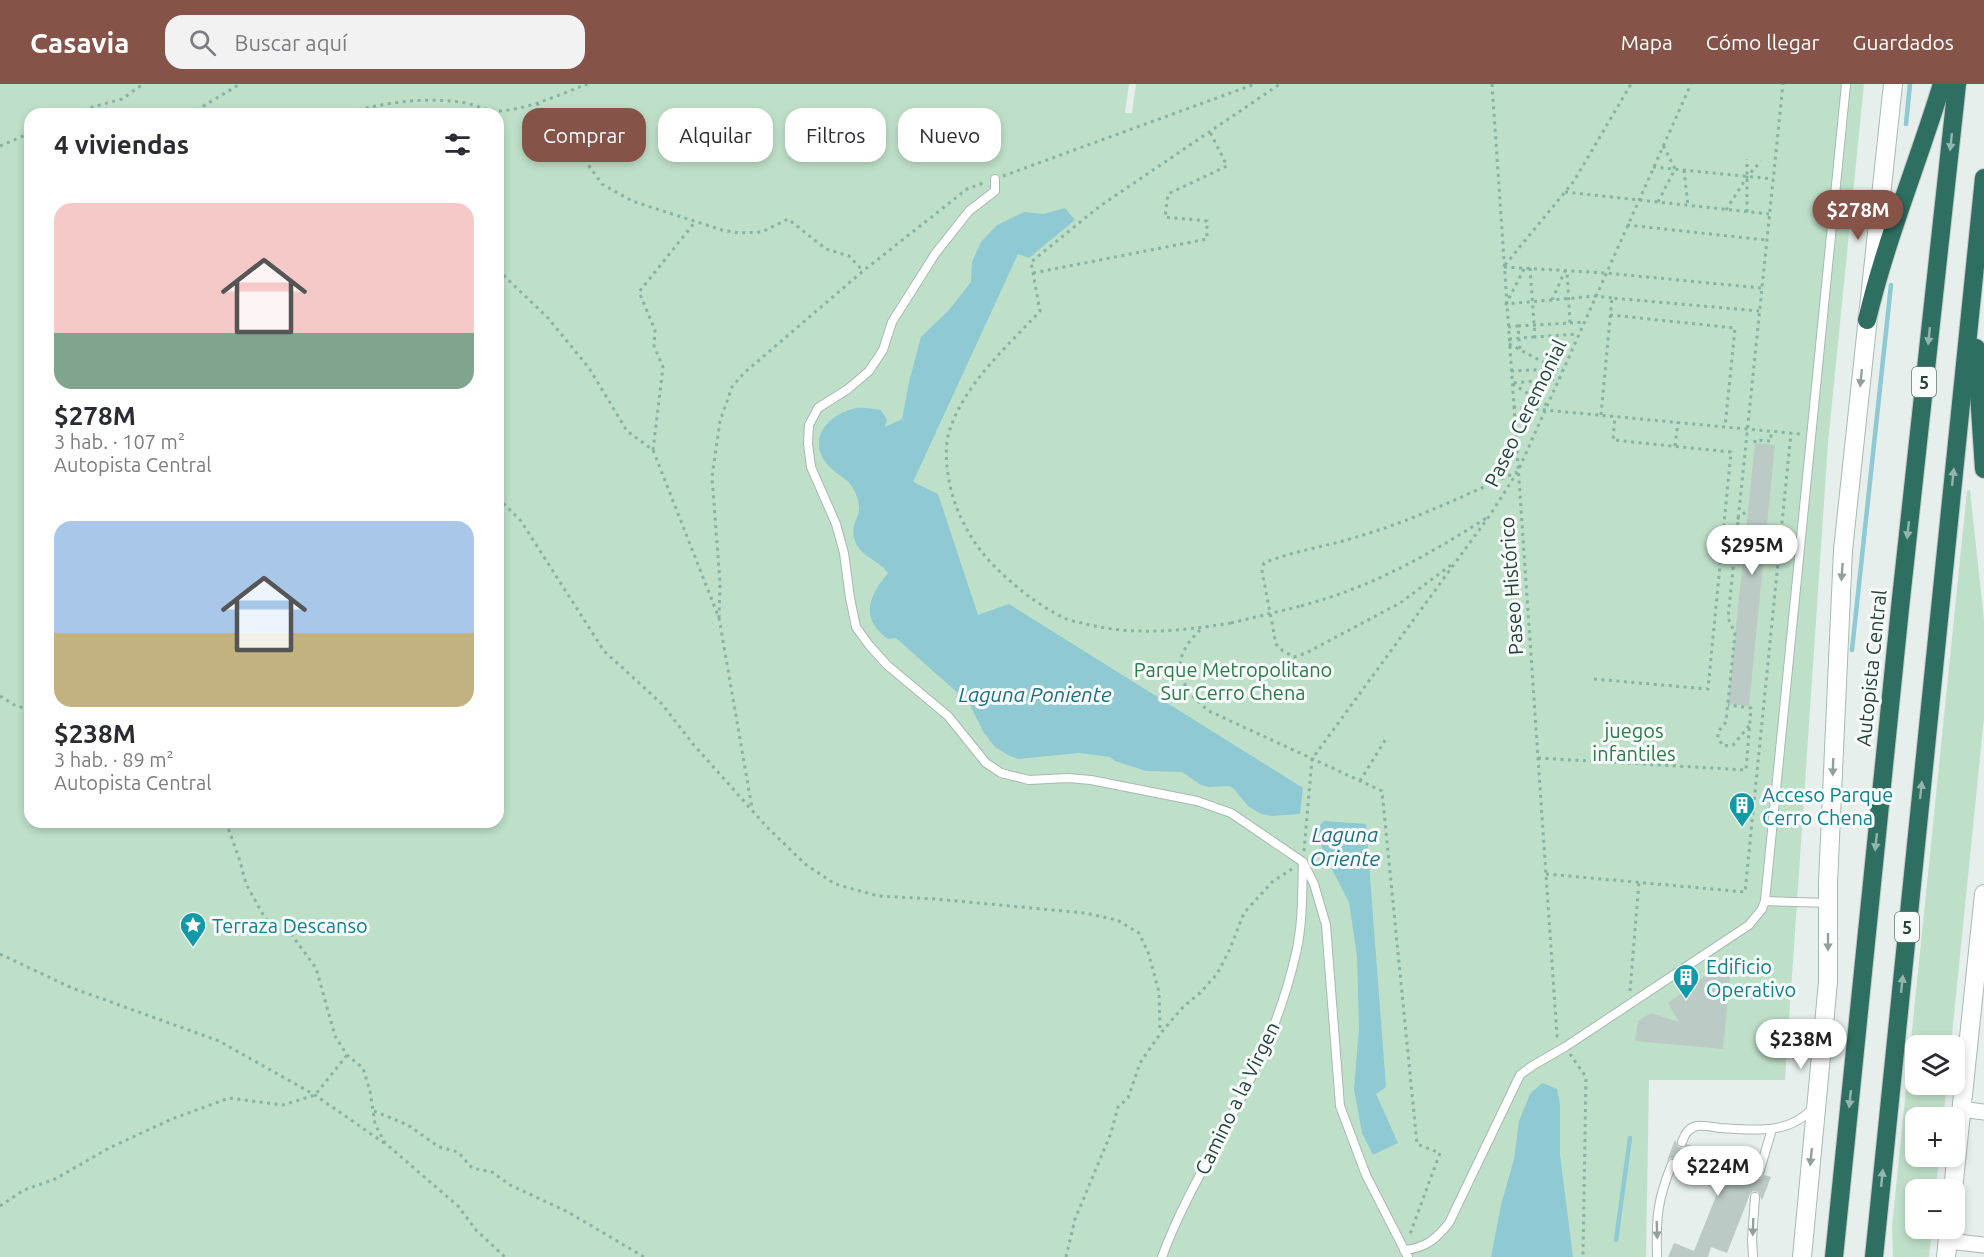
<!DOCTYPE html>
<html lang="es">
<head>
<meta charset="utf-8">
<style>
	:root { --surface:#fff; --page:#f2f2f3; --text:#2b2b33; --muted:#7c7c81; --accent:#855347 }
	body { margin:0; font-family:Ubuntu,sans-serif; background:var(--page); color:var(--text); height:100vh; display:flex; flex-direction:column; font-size:22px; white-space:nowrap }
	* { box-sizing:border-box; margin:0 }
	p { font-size:20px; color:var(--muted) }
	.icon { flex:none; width:33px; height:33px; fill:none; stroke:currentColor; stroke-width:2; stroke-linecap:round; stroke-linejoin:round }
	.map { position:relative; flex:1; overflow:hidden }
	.sheet { position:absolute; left:24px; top:24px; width:480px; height:720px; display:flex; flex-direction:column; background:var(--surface); border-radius:18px; box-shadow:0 3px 9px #0003 }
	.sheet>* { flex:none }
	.guide { position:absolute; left:522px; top:24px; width:570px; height:54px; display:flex; gap:12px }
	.controls { position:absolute; left:1905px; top:951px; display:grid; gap:12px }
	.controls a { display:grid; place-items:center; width:60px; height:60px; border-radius:12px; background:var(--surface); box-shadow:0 3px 9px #0003; font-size:30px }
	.price { position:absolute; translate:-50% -51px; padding:0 14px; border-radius:21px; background:#fff; color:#222; font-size:20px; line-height:39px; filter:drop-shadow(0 2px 3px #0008) }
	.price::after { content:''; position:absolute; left:50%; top:36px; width:18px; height:14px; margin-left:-9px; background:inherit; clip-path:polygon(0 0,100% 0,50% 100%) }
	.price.current { background:var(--accent); color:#fff }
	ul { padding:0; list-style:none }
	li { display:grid; align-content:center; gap:12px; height:318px; padding:0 30px }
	li span { display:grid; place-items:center; height:186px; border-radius:18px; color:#555 }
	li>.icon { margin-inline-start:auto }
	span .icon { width:108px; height:108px; fill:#fffc; stroke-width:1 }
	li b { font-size:26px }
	h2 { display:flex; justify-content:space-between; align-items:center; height:72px; padding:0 30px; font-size:26px }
	.chip { padding:0 21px; border-radius:18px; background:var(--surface); box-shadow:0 3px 9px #0003; font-size:21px; line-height:54px }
	.chip.current { background:var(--accent); color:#fff }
	header { display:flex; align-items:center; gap:36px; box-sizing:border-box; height:84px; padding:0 30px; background:var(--accent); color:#fff }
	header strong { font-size:28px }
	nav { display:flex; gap:33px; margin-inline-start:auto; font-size:21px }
	.search { width:420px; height:54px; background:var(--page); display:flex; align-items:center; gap:15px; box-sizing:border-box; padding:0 21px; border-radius:18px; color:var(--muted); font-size:22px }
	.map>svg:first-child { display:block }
	.green { fill:#bfe0c8; fill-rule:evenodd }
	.water { fill:#8ec9d4 }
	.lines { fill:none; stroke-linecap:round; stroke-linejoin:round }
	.stream { stroke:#8ec9d4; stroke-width:4.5 }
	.building { fill:#bbcac4 }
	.lane-casing { stroke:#a8b8b2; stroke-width:10 }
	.street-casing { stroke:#a8b8b2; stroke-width:17 }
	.secondary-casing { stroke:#a4bbb3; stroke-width:20 }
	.highway-casing { stroke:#c2cac8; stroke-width:20 }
	.path { stroke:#86b3a5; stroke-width:3; stroke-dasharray:3 4.5; stroke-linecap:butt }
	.lane { stroke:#fff; stroke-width:8 }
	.street { stroke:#fff; stroke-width:15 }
	.secondary { stroke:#fff; stroke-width:18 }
	.highway { stroke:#2f6f62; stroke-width:18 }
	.path-bridge { stroke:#86b3a5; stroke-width:3; stroke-dasharray:3 4.5; stroke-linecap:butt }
	.oneway { fill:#93b5ae }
	.oneway2 { fill:#92a09c }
	.labels { text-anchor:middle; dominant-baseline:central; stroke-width:6; stroke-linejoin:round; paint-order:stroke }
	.shield { fill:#f7fbf9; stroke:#637a73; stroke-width:1.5 }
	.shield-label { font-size:18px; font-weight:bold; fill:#24423a }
	.street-label { font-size:20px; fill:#24423a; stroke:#f7fbf9 }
	.park-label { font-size:20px; fill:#2d7a4b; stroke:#f7fbf9 }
	.culture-label { font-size:20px; fill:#0d838f; stroke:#f7fbf9; text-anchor:start }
	.water-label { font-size:21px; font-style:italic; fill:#1c6f80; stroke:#f7fbf9 }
</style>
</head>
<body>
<header>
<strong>Casavia</strong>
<div class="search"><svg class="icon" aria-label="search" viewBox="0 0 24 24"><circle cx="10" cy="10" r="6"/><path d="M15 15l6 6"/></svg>Buscar aquí</div>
<nav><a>Mapa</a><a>Cómo llegar</a><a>Guardados</a></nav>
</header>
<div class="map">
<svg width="1984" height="1173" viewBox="0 0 1984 1173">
	<rect width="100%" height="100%" fill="#e6efeb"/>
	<!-- green -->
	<g class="green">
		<path d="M0 0H1129L1125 29H1132L1136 0H1864L1828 359 1785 996H1649L1646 1173H0ZM30 30H498V738H30Z"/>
		<path d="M1970 406 1984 536V634L1951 961 1916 962V1000L1947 1001 1943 1033 1916 1034V1072L1939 1073 1936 1105 1916 1106V1144L1932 1145 1929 1173H1893L1892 1143 1967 407Z"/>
	</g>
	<!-- water -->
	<g class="water">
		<path d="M1065 124 1075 136 1029 174 1018 170 913 398 938 410 978 531 1009 520 1303 704 1300 730 1272 732 1261 730 1248 722 1234 705 1229 702 1208 703 1201 701 1182 688 1146 687 1115 677 1110 673 1079 669 1018 675 1008 671 995 663 984 649 969 619 896 554 888 555C859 534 869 512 888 489 879 476 861 473 855 457 850 443 857 438 859 426 860 420 856 409 853 404 847 393 833 389 826 379 809 356 825 334 849 326 859 322 870 324 881 326L887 336 885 343 902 335 909 298 921 253 949 226 971 198 972 178 981 158 997 141 1024 128 1043 130Z"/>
		<path d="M1324 737 1366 740 1386 1003 1376 1010 1398 1059 1373 1071 1362 1049 1354 1005 1359 944 1357 872 1349 818 1323 768 1317 745Z"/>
		<path d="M1542 999 1557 1005 1560 1020V1071L1573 1173H1491L1501 1121 1514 1075 1519 1037 1530 1010Z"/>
	</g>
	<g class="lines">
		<!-- stream -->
		<g class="stream">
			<path d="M1906 40 1910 0"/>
			<path d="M1852 566 1891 201"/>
			<path d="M1616 1156 1630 1054"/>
		</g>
	</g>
	<!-- building -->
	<g class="building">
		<path d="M1755 359 1775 361 1749 622 1728 620Z"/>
		<path d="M1732 872 1723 965 1635 957 1638 937 1651 929 1679 938 1668 919Z"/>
		<path d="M1675 1056 1679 1063 1683 1064 1687 1060 1754 1086 1753 1091 1757 1095H1761L1765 1091 1771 1093 1762 1116 1758 1108 1753 1107 1750 1110 1727 1169 1711 1163 1708 1173H1668L1674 1159 1694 1167 1721 1100 1677 1082 1678 1079 1675 1075 1671 1074 1667 1077Z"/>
	</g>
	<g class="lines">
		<!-- lane casing -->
		<g class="lane-casing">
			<g id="lane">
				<path d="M995 95V107L969 127 935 170 892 238 883 266 869 287 848 305 818 324 809 341 808 360 811 383 836 440 844 469 850 514 856 543 869 561 887 581 948 632 986 679 1001 689 1029 696 1068 694 1091 696 1197 717 1231 729 1303 778 1314 800 1326 841 1340 1022 1366 1091 1408 1173"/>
				<path d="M1765 817 1828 819"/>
				<path d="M1682 1058C1685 1050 1688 1044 1697 1042 1704 1041 1713 1043 1720 1044 1753 1046 1789 1051 1813 1024"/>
				<path d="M1759 1089 1772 1045"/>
				<path d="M1404 1166C1426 1164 1436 1155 1449 1139L1520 991 1532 982 1565 963 1749 841 1762 825 1765 817 1846 0"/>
				<path d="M1162 1173C1184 1113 1219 1059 1247 1002 1268 960 1286 914 1296 869 1303 839 1302 809 1303 778"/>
				<path d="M1657 1173C1656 1135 1657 1116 1672 1080"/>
				<path d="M1753 1173 1752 1155 1755 1113"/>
			</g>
		</g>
		<!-- street casing -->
		<g class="street-casing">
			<g id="street">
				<path d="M1961 1025 1984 1028"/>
				<path d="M1948 1157 1984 1161"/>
			</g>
		</g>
		<!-- secondary casing -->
		<g class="secondary-casing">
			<g id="secondary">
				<path d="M1953 1106 1984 810"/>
				<path d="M1802 1173 1828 898V799L1843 466 1893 0"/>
				<path d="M1946 1173 1949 1144"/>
			</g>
		</g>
		<!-- highway casing -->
		<g class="highway-casing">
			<g id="highway">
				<path d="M1867 236C1886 155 1918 79 1942 0"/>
				<path d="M1976 264 1984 385"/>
				<path d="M1834 1173 1900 524 1957 0"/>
				<path d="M1874 1173 1984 94"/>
			</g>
		</g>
		<!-- path -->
		<g class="path">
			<path d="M1492 0 1557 952 1560 955"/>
			<path d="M537 19 567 65 584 75 602 100 632 117 722 146 739 149 762 148 788 135 826 165 849 172 863 187"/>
			<path d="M77 30 89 24 122 15 143 0"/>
			<path d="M190 30 240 0"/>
			<path d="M344 30C381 19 420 13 459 18 472 19 486 27 499 27 530 25 560 10 588 0"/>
			<path d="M0 62 30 49"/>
			<path d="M1653 83 1773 95"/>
			<path d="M1684 86 1688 122"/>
			<path d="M1003 92 1255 0"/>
			<path d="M1565 108 1769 130"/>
			<path d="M1658 118 1675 85 1663 61"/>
			<path d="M1726 126 1747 93 1761 77"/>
			<path d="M1747 128V75"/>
			<path d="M1627 141 1766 156"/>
			<path d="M1505 181 1574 97 1631 0"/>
			<path d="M1504 183 1606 189 1761 204"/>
			<path d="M1530 184 1535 253 1578 250"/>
			<path d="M1524 185 1506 220 1596 212 1612 214"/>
			<path d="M498 186 548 234 589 284 627 347 653 366 719 534 752 724"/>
			<path d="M1033 189 1207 155V137L1165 133 1168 110 1227 82 1210 48"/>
			<path d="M1552 216 1565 187"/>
			<path d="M1610 231 1735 244 1725 343"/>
			<path d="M1570 239 1584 238"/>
			<path d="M1518 242 1570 239 1567 187"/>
			<path d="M1508 243 1518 242 1520 266"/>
			<path d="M1509 255 1535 253"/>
			<path d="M1509 260 1562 288"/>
			<path d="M1511 287 1554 285"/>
			<path d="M1547 321 1511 299 1559 295"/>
			<path d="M1513 323 1800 350"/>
			<path d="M1601 331 1612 214 1759 227"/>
			<path d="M1755 359V356L1771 357V348"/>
			<path d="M1675 362 1678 338"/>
			<path d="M653 366 663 283 654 262 655 246 639 208 695 138"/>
			<path d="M498 414 521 437 604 567 662 620 693 660 766 742 805 780 835 800 878 812 935 815 1085 829 1117 836 1139 849 1148 868 1159 908 1160 948"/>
			<path d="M1737 435 1748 426"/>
			<path d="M1451 481 1400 519 1306 569 1294 573 1283 567 1276 560 1262 487 1264 479C1293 467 1324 463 1353 454 1410 438 1463 412 1517 388"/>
			<path d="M1301 522C1374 502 1425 473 1488 433"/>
			<path d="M719 534 720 499 712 393 720 337 732 303 744 289 863 187 967 105 983 99"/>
			<path d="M1231 539C1182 547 1134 552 1086 540 1079 538 1070 537 1064 534 1044 524 1024 510 1008 495 987 477 973 459 961 434 950 412 941 370 950 345 966 298 1007 263 1040 227L1031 178 1100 122 1280 0"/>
			<path d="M1200 546C1195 551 1188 558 1185 565 1171 590 1190 612 1209 627L1382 707 1417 1060 1440 1069 1410 1150"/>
			<path d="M1594 595 1708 605 1731 368 1613 356 1615 332"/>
			<path d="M0 612 16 622 30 625"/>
			<path d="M1749 642 1733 661 1723 662 1718 654V648L1726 638 1735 549 1728 534 1783 0"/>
			<path d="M1538 674 1746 686 1751 624 1728 621"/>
			<path d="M1360 697 1387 653"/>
			<path d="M226 738 240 777 246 800 265 834 276 844 291 850 316 884 335 952 347 971 363 984 370 1007 375 1040 385 1059 458 1122 476 1146 505 1173"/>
			<path d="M1304 767 1312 675 1490 431 1518 387 1691 0"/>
			<path d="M1546 790 1745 808 1791 349"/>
			<path d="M0 870 72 904 219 957 315 1011 384 1059"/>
			<path d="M1630 907 1639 798"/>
			<path d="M1570 970 1586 993 1583 1173"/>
			<path d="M374 1027 408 1041 439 1063 458 1068 472 1084 492 1088 510 1101 568 1128 644 1173"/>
			<path d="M0 1122 24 1106 55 1095 109 1064 172 1035 229 1014 283 1021 315 1011 347 971"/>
			<path d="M1066 1173 1075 1135 1111 1049 1118 1023 1128 1014 1140 979 1160 950 1183 923 1200 909 1217 890 1229 867 1244 829 1272 798 1292 785"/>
		</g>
		<!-- lane -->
		<use href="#lane" class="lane"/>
		<!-- street -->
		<use href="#street" class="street"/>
		<!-- secondary -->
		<use href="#secondary" class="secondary"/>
		<!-- highway -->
		<use href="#highway" class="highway"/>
		<!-- path-bridge -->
		<path class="path-bridge" d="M1231 539 1301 522"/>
	</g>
	<!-- one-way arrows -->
	<defs><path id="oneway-solid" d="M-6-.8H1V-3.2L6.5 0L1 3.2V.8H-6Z" transform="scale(1.5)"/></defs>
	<g class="oneway">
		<use href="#oneway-solid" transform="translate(1951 58) rotate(96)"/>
		<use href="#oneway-solid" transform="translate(1929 252) rotate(96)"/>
		<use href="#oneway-solid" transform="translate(1953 393) rotate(-84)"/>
		<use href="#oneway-solid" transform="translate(1908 446) rotate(96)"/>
		<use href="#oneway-solid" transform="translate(1921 706) rotate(-84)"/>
		<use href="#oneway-solid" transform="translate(1876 758) rotate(96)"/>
		<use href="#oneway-solid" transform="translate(1902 900) rotate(-84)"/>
		<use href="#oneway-solid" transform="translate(1850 1015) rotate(96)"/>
		<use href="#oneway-solid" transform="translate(1882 1094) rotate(-84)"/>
	</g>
	<g class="oneway2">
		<use href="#oneway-solid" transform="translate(1861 294) rotate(96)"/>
		<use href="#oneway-solid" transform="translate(1842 488) rotate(94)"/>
		<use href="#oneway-solid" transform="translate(1833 683) rotate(92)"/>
		<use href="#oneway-solid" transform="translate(1828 858) rotate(90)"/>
		<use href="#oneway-solid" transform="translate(1811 1073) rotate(96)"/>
		<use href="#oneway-solid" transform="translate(1753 1143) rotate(92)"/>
		<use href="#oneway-solid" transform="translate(1657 1146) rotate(88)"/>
	</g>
	<!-- icons -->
	<defs>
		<g id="building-pin" transform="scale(1.35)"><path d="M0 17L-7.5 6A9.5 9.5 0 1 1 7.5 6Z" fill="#0f9aa8" stroke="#f7fbf9"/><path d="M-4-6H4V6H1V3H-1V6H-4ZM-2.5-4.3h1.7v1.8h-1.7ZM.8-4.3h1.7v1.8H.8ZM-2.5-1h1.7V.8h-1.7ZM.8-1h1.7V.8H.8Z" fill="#fff"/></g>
		<g id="sight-pin" transform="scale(1.35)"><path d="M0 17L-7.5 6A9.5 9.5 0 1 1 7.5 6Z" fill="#0f9aa8" stroke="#f7fbf9"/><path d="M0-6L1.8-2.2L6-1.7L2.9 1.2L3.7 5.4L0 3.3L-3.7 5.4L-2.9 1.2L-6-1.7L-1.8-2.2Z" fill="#fff"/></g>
	</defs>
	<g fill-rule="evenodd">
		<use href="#building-pin" x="1742" y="721"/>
		<use href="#sight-pin" x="193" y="841"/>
		<use href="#building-pin" x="1686" y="893"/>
	</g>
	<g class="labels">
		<!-- shield labels -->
		<g class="shield">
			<rect x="1912" y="283" width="24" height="30" rx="4.5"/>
			<rect x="1895" y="828" width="24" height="30" rx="4.5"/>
		</g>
		<g class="shield-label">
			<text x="1924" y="298">5</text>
			<text x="1907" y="843">5</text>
		</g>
		<!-- street labels -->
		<g class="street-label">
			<text transform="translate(1525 329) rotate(-64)">Paseo Ceremonial</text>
			<text transform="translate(1511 502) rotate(-94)">Paseo Histórico</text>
			<text transform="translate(1871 584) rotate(-84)">Autopista Central</text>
			<text transform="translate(1237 1014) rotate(-64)">Camino a la Virgen</text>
		</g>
		<!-- park labels -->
		<g class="park-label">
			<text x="1233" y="585">Parque Metropolitano<tspan x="1233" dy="23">Sur Cerro Chena</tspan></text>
			<text x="1634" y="646">juegos<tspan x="1634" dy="23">infantiles</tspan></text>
		</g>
		<!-- culture labels -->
		<g class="culture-label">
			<text x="1762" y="710">Acceso Parque<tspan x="1762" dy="23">Cerro Chena</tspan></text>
			<text x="212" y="841">Terraza Descanso</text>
			<text x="1706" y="882">Edificio<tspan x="1706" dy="23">Operativo</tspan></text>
		</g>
		<!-- water labels -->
		<g class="water-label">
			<text x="1035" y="610">Laguna Poniente</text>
			<text x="1345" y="750">Laguna<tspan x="1345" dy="24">Oriente</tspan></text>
		</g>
	</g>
</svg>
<div class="controls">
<a><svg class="icon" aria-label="layers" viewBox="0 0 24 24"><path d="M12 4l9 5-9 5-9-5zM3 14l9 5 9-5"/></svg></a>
<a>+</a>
<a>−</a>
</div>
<b class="price current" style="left:1858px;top:157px">$278M</b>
<b class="price" style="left:1752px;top:492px">$295M</b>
<b class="price" style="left:1801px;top:986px">$238M</b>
<b class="price" style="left:1718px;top:1113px">$224M</b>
<div class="guide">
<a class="chip current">Comprar</a>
<a class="chip">Alquilar</a>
<a class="chip">Filtros</a>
<a class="chip">Nuevo</a>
</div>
<section class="sheet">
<h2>4 viviendas<svg class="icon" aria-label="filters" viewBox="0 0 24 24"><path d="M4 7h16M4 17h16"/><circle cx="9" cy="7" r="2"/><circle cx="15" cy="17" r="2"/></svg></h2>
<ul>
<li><span style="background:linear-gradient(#f6c9c9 70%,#7fa58c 0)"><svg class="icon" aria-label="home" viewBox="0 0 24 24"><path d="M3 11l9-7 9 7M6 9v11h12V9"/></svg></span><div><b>$278M</b><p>3 hab. · 107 m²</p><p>Autopista Central</p></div></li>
<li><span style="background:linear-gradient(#a9c7e8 60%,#c2b280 0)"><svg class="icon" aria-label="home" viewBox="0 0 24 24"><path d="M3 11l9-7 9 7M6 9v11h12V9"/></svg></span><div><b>$238M</b><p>3 hab. · 89 m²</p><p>Autopista Central</p></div></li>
</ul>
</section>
</div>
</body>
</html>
